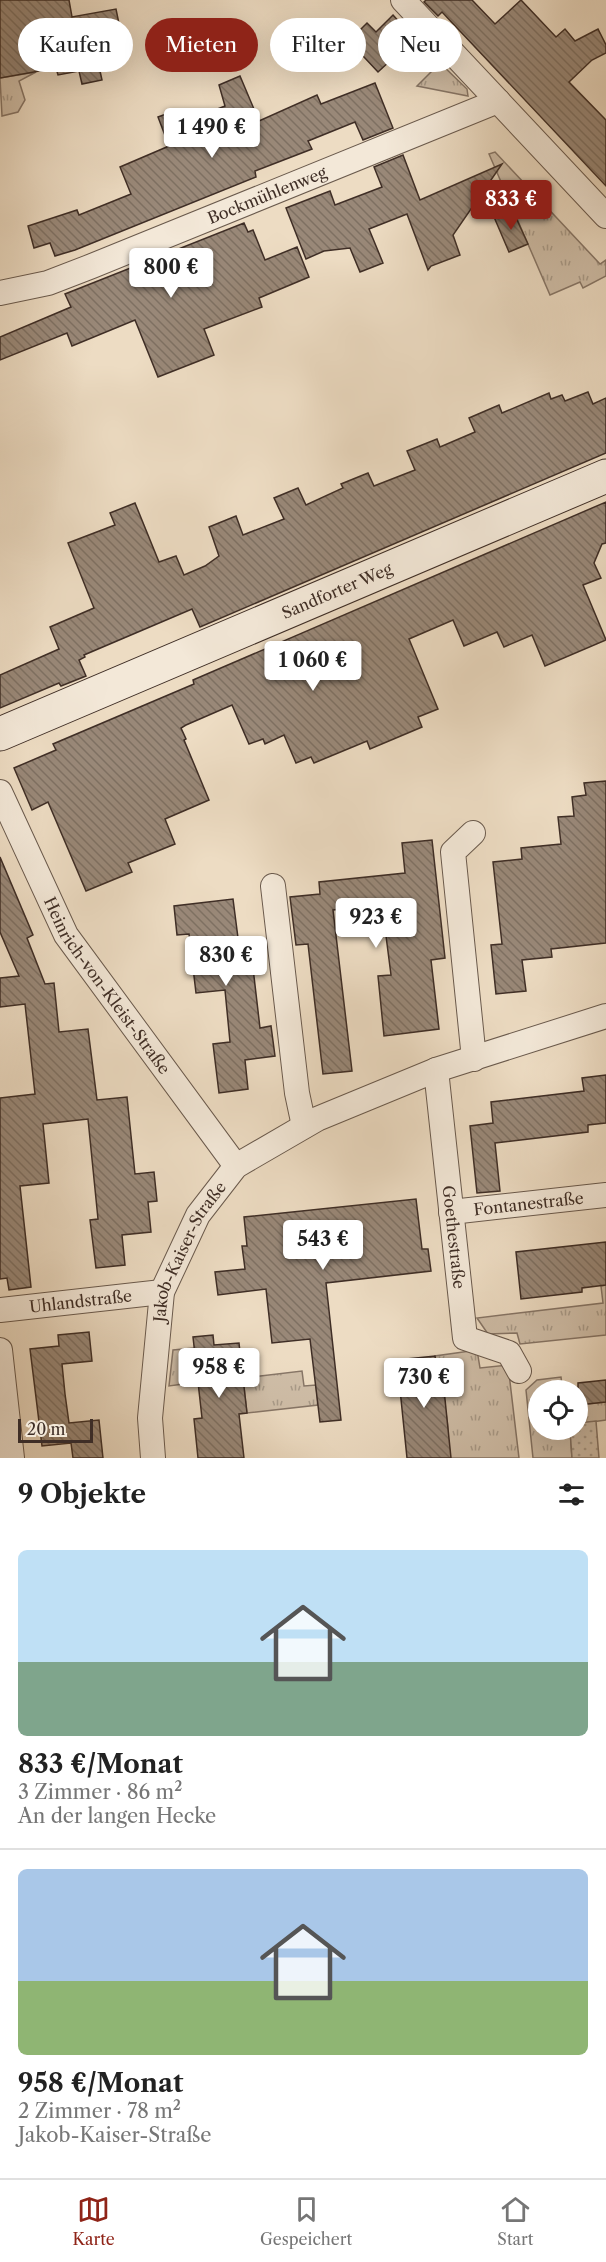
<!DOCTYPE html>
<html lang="de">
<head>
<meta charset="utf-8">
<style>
	:root { --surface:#fff; --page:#f2f2f2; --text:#222; --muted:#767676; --line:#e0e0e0; --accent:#8f2418 }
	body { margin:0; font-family:"Libre Caslon Text",serif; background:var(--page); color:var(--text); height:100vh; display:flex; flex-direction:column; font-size:22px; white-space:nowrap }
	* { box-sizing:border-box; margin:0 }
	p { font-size:20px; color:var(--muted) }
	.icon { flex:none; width:33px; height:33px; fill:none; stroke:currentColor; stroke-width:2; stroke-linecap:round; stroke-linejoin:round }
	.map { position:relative; height:1458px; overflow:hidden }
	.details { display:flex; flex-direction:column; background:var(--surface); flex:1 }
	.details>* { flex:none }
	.hud { position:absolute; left:18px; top:18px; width:570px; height:54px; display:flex; gap:12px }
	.controls { position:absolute; left:528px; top:1380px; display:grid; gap:12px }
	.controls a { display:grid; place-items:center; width:60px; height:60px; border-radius:50%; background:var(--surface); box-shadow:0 6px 24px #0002; font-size:30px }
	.scale { position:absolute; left:18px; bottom:15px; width:75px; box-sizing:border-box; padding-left:6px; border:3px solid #3f2e26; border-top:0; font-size:16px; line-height:21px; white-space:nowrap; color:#3f2e26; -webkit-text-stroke:4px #f3e8d8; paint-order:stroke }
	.price { position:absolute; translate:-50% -51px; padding:0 14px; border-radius:6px; background:#fff; color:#222; font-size:20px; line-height:39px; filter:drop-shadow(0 2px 3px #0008) }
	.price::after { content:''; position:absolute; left:50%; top:36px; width:18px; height:14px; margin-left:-9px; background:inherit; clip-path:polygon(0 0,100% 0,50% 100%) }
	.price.active { background:var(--accent); color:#fff }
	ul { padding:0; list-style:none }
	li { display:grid; align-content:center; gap:12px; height:318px; padding:0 18px }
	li+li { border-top:2px solid var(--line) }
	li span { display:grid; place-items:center; height:186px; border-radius:9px; color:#555 }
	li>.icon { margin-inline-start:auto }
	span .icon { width:108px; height:108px; fill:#fffc; stroke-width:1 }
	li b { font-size:26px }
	h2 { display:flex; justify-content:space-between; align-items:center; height:72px; padding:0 18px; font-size:26px }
	.pill { padding:0 21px; border-radius:27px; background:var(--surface); box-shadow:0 6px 24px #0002; font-size:21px; line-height:54px }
	.pill.active { background:var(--accent); color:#fff }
	.menu { display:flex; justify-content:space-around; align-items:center; height:84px; border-top:2px solid var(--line); background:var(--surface); font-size:16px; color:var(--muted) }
	.menu a { display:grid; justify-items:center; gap:3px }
	.menu .active { color:var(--accent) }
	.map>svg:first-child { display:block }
	.grass { fill:url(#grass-tufts); stroke:#877667; stroke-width:1.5 }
	.garden { fill:url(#garden-dots); stroke:#877667; stroke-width:1.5 }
	.building { fill:url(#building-back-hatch); stroke:#3f2e26; stroke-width:1.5 }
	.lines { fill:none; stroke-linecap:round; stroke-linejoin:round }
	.street-casing { stroke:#6a5a4d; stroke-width:26 }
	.secondary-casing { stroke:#3f2e26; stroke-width:35 }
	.street { stroke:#f3e8d8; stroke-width:24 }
	.secondary { stroke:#f3e8d8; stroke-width:33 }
	.labels { text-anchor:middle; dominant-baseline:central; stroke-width:4.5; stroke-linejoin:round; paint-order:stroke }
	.street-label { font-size:16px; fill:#3f2e26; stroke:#f3e8d8 }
</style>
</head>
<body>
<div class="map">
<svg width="606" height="1458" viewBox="0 0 606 1458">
	<defs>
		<pattern id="grass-tufts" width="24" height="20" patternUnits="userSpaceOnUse" patternTransform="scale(1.5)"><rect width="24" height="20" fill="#cfbea8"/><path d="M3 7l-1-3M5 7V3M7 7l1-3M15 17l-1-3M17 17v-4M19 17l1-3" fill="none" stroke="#a99b89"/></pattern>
		<pattern id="garden-dots" width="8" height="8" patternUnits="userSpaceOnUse" patternTransform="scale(1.5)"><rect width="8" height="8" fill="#cfbea8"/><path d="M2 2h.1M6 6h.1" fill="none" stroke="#a99b89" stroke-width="1.8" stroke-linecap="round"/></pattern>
		<pattern id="building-back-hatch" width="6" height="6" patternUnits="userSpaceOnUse" patternTransform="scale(1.5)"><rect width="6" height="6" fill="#998878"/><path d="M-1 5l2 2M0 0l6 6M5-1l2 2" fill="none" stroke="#7e7062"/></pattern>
	</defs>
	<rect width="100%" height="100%" fill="#eddcc3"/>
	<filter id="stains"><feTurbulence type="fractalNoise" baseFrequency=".00333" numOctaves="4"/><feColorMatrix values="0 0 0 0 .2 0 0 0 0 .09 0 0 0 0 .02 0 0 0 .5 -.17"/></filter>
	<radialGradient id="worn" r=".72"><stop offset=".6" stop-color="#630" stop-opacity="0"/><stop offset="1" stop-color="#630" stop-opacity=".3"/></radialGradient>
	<!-- grass -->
	<g class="grass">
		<path d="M440 63 467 89 468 96 417 86Z"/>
		<path d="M36 72 19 81 25 100 18 112 2 116 0 78Z"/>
		<path d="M495 152 600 264 606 260V276L583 288 580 282 550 295 489 154Z"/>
		<path d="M606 1285V1335L520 1344 517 1333 488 1334 477 1318 603 1303 601 1286Z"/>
		<path d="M194 1348 198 1382 169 1386 173 1350Z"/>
		<path d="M477 1350 480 1368 508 1365 519 1458H446C454 1426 439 1389 435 1356Z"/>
		<path d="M302 1371 304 1386 316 1385 318 1405 247 1413 243 1378Z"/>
		<path d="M561 1377 562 1385 570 1384 571 1390H538V1430H570L572 1458H533L526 1390 537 1380Z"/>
		<path d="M606 1402V1420L578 1424V1405Z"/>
	</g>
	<!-- garden -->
	<path class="garden" d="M596 1421 599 1458H572L570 1430H578V1423Z"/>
	<!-- building -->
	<g class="building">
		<path d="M0 0H69L72 17 116 9 124 48 96 53 102 80 82 84 79 71 58 75 56 68 0 78Z"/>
		<path d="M426 0H472L495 24 521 0 556 37 565 29 575 41 598 29 606 45V53L592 60 569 82 606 120V186L442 12 438 16 424 2Z"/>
		<path d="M393 15 402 25 404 22 417 36 378 72 349 41 367 23 376 32Z"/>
		<path d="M240 76 259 121 317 95 321 104 375 83 393 128 363 140 355 122 308 141 312 149 255 171 256 177 75 250 55 256 50 243 34 248 28 226 77 210 79 215 131 194 120 167 169 146 158 117 180 109 185 122 225 106 219 85Z"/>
		<path d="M403 155 420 200 502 164 453 235 460 255 431 266 428 270 407 214 369 229 383 263 360 272 350 248 324 251 306 259 286 208 330 191 335 205 382 187 374 167Z"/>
		<path d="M512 209 528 244 509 252 494 217Z"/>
		<path d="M244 223 248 232 253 230 265 260 297 247 309 277 259 298 262 307 204 329 214 355 158 377 135 320 72 346 67 333 0 360V337L71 307 65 294Z"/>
		<path d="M588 392 593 404 606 398V453L200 627 192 609 84 655 85 657 79 660 86 676 61 686 59 683 0 708V675L59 649 50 627 94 608 68 543 115 525 110 513 135 503 159 562 176 556 184 575 205 566 219 556 209 527 236 516 243 535 284 519 274 498 298 488 306 505 343 488 341 484 368 473 374 486 415 470 407 451 437 439 440 447 475 432 469 418 499 405 502 413 549 393 551 399 562 395 565 401Z"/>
		<path d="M606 502V543L602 544 594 563 601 578 583 585 606 640 545 666 532 635 504 647 497 632 464 646 453 620 409 639 438 709 418 717 422 727 370 749 367 741 314 763 311 757 296 763 284 735 265 744 263 739 249 744 232 705 186 725 181 728 186 739 184 740 209 800 165 819 175 844 128 863 132 872 86 891 48 802 32 810 14 768 56 750 53 744 194 684 193 680Z"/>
		<path d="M606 781V943L551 949 552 957 522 960 526 991 496 994 491 945 502 944 493 862 522 859 521 848 561 844 558 817 574 816 572 797 586 795 584 783Z"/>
		<path d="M432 840 445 958 431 960 439 1029 384 1036 378 976 391 975 386 936H382V929L374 930 371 906 333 910 352 1071 323 1074 308 944 296 945 290 897 320 894 319 882 405 873 402 843Z"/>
		<path d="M0 857 33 935 27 938 45 984 54 983 59 1032 88 1029 97 1100 127 1097 135 1174 154 1172 157 1201 148 1202 151 1232 122 1235 125 1265 96 1268 90 1220 98 1219 88 1119 43 1124 49 1183 20 1186 31 1287 9 1290 7 1278 0 1279V1098L35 1094 25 1004 0 1007V978L19 976 0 932Z"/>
		<path d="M233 899 242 969 253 968 260 1028 271 1026 275 1056 245 1060 248 1089 219 1093 213 1044 230 1042 225 990 196 993 189 934 177 935 174 906Z"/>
		<path d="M606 1075V1123L588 1125V1132L495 1143 500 1191 477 1193 470 1126 493 1123 491 1102 584 1091 582 1078Z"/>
		<path d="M416 1199 422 1249H428L431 1271 326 1283 341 1420 320 1422 310 1339 272 1343 266 1289 218 1295 215 1272 245 1269 242 1246H247L244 1217Z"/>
		<path d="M606 1242V1285L582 1288V1292L521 1299 516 1252Z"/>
		<path d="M89 1332 92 1361 62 1364 65 1394 69 1423 99 1420 103 1458H73L71 1443 42 1446 30 1349 59 1346 58 1335Z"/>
		<path d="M213 1335 214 1345 239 1343 247 1413 239 1414 244 1458H198L194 1419 202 1418 193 1337Z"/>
		<path d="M435 1356 437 1370H442L451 1458H407L397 1360Z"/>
		<path d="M606 1380V1402L578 1405V1383Z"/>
	</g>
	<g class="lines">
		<!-- street casing -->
		<g class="street-casing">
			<g id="street">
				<path d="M403 0 606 216"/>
				<path id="s1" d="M0 293 48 283 92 266 498 101"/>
				<path id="s2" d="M0 792 66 935 236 1166"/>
				<path d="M473 833 453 852 474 1059"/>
				<path d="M273 886 297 1093 304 1126"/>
				<path id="s3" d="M436 1070 465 1338 509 1353 519 1371"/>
				<path id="s4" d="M451 1212 606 1195"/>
				<path id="s5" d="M0 1310 162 1292"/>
				<path d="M0 1350 12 1458"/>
				<path id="s6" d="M153 1458 150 1418 162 1292 198 1215 236 1166 317 1119 436 1070 606 1016"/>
			</g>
		</g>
		<!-- secondary casing -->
		<g class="secondary-casing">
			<g id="secondary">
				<path id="s7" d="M0 734 606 476"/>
			</g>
		</g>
		<!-- street -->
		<use href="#street" class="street"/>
		<!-- secondary -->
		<use href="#secondary" class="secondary"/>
	</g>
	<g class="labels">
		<!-- street labels -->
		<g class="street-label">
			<text stroke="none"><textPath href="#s1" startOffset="285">Bockmühlenweg</textPath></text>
			<text stroke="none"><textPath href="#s7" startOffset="366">Sandforter Weg</textPath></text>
			<text stroke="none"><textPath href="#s2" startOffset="222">Heinrich-von-Kleist-Straße</textPath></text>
			<text stroke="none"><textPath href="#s4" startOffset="78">Fontanestraße</textPath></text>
			<text stroke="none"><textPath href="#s3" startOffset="168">Goethestraße</textPath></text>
			<text stroke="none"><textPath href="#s6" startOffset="214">Jakob-Kaiser-Straße</textPath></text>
			<text stroke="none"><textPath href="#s5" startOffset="81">Uhlandstraße</textPath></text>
		</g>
	</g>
	<rect width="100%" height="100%" filter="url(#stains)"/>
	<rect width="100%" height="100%" fill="url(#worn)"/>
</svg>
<div class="controls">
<a><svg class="icon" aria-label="locate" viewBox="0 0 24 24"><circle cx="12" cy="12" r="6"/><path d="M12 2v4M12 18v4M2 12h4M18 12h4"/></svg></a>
</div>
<div class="scale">20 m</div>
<b class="price" style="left:212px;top:159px">1 490 €</b>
<b class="price active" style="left:511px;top:231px">833 €</b>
<b class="price" style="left:171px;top:299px">800 €</b>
<b class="price" style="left:313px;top:692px">1 060 €</b>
<b class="price" style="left:376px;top:949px">923 €</b>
<b class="price" style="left:226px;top:987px">830 €</b>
<b class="price" style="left:323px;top:1271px">543 €</b>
<b class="price" style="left:219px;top:1399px">958 €</b>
<b class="price" style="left:424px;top:1409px">730 €</b>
<div class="hud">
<a class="pill">Kaufen</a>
<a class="pill active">Mieten</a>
<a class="pill">Filter</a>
<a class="pill">Neu</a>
</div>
</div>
<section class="details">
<h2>9 Objekte<svg class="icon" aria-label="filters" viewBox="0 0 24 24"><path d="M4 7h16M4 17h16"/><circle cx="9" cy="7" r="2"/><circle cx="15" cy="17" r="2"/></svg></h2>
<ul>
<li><span style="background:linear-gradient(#bfe0f5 60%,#7fa58c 0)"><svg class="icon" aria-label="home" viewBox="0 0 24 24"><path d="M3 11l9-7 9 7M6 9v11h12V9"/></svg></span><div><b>833 €/Monat</b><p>3 Zimmer · 86 m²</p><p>An der langen Hecke</p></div></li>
<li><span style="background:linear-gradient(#a9c7e8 60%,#8fb573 0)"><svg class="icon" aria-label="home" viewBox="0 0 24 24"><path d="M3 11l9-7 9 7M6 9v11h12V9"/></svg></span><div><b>958 €/Monat</b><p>2 Zimmer · 78 m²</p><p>Jakob-Kaiser-Straße</p></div></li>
</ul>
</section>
<nav class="menu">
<a class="active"><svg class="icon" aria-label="map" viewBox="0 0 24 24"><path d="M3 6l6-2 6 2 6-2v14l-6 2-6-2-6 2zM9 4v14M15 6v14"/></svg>Karte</a>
<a><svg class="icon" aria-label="saved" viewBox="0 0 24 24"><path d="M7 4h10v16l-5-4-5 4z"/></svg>Gespeichert</a>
<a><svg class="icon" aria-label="home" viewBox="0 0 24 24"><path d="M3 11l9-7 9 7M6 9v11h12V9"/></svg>Start</a>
</nav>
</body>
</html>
